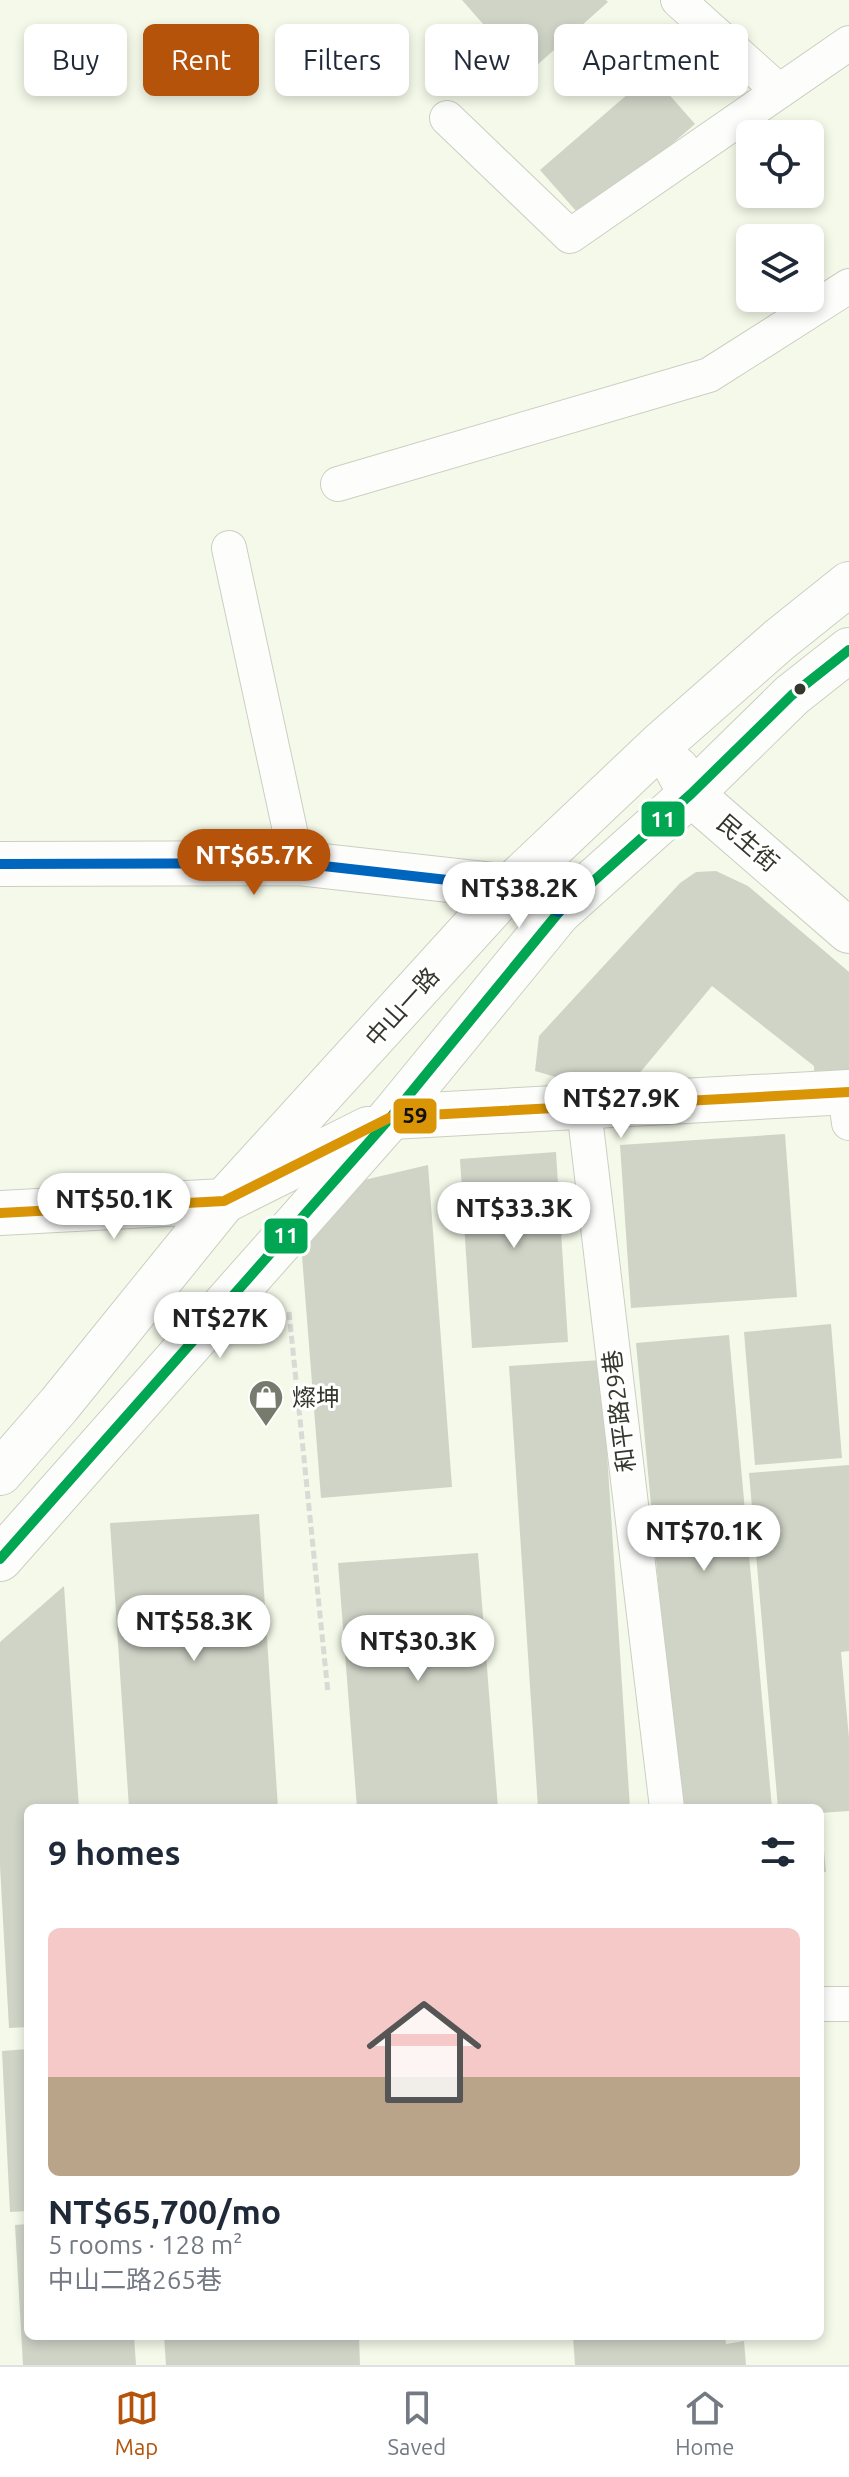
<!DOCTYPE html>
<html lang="en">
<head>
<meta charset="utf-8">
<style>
	:root { --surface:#fff; --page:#f2f2f3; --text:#1f2937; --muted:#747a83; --line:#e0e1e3; --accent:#b45309 }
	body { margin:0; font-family:Ubuntu,"Noto Sans TC",sans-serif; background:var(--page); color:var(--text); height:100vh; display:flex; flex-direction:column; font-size:30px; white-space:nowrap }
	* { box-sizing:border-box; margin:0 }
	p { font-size:26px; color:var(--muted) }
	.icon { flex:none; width:44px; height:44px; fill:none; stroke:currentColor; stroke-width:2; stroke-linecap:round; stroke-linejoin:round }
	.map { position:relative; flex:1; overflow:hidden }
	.sheet { position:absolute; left:24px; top:1804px; width:800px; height:536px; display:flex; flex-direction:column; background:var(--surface); border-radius:12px; box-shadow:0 4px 12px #0003 }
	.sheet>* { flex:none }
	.banner { position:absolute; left:24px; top:24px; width:802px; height:72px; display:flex; gap:16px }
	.buttons { position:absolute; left:736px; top:120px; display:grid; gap:16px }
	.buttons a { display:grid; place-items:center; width:88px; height:88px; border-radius:12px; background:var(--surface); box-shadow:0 4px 12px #0003; font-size:40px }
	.price { position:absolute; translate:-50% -68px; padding:0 18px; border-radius:28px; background:#fff; color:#222; font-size:26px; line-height:52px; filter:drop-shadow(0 2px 4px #0008) }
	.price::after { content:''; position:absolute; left:50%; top:48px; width:24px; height:18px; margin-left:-12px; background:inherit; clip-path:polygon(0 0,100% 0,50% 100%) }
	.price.selected { background:var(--accent); color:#fff }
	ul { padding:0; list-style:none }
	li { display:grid; align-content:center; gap:16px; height:424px; padding:0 24px }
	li+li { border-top:2px solid var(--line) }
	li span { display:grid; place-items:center; height:248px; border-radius:12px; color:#555 }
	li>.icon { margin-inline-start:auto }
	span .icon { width:144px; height:144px; fill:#fffc; stroke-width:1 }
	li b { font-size:34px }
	h2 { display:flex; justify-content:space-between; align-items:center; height:96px; padding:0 24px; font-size:34px }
	.chip { padding:0 28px; border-radius:12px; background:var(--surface); box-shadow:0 4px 12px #0003; font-size:28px; line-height:72px }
	.chip.selected { background:var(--accent); color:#fff }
	.dock { display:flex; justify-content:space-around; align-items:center; height:112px; border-top:2px solid var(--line); background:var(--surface); font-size:22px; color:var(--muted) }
	.dock a { display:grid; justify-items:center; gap:4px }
	.dock .selected { color:var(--accent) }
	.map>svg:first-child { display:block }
	.building { fill:#d0d4c7 }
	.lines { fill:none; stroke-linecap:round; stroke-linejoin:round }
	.service-casing { stroke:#cbcfc2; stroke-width:36 }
	.minor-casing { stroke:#cbcfc2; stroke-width:46 }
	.tertiary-casing { stroke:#cbcfc2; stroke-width:46 }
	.path { stroke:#d9dad6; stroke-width:5; stroke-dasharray:8 4; stroke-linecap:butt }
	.service { stroke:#fdfefc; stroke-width:34 }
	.minor { stroke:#fdfefc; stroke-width:44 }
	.tertiary { stroke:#fdfefc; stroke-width:44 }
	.bus-1-casing { stroke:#fff; stroke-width:16 }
	.bus-2-casing { stroke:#fff; stroke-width:16 }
	.bus-3-casing { stroke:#fff; stroke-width:16 }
	.bus-1 { stroke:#00a651; stroke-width:10 }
	.bus-2 { stroke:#0065bd; stroke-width:10 }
	.bus-3 { stroke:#da9507; stroke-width:10 }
	.bus-dot { fill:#34372c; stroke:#fff; stroke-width:3 }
	.labels { text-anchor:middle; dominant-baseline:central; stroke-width:6; stroke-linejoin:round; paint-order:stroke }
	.street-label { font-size:24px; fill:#34372c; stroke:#fff }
	.poi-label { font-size:24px; fill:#34372c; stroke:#fff; text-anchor:start }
	.line-badge { stroke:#fff; stroke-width:3 }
	.badge-label { font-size:22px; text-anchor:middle; font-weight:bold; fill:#fff }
	.pale-badge-label { font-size:22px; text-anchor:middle; font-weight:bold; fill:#111 }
</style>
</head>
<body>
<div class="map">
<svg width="849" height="2365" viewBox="0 0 849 2365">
	<rect width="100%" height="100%" fill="#f4f9e9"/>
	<!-- building -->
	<g class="building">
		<path d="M462 0H606L608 2 527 74Z"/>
		<path d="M651 74 695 124 584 220 540 170Z"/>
		<path d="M716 871 748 886 849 972V1085L815 1088 814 1066 712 986 633 1081 635 1094 567 1099 566 1080 535 1071 539 1036 680 883 696 872Z"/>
		<path d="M785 1134 797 1297 631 1308 620 1145Z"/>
		<path d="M556 1152 568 1342 472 1348 460 1159Z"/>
		<path d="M428 1165 452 1487 321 1498 301 1243 364 1180Z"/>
		<path d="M831 1324 842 1458 755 1465 744 1332Z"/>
		<path d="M729 1335 772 1808H679L636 1343Z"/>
		<path d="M601 1360 630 1808H538L509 1366Z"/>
		<path d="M849 1465V1651L841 1652 849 1738V1811L820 1813V1808H778L749 1473Z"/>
		<path d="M259 1514 278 1808H129L110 1523Z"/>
		<path d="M478 1553 498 1808H357L338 1563Z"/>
		<path d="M64 1586 79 1808H28V2027L9 2028 0 1866V1642Z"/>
		<path d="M820 1829H822L826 1872H820Z"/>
		<path d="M28 2049V2211L10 2212 2 2051Z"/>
		<path d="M28 2224V2336H134L136 2365H23L15 2225Z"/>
		<path d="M164 2336H359L360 2365H166Z"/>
		<path d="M573 2336H725L726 2344 744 2341 746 2365H575Z"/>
	</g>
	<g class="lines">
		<!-- service casing -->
		<g class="service-casing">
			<g id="service">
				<path d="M678 0 779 91"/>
				<path d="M447 118 570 236 849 43"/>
				<path d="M338 484 709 375 849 286"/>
				<path d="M229 548 297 863"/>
				<path d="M845 1092 849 1123"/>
				<path d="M584 1109 667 1808"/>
				<path d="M820 2004H849"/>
			</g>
		</g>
		<!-- minor casing -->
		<g class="minor-casing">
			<g id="minor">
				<path d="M0 864 297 863 510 887 559 912"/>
				<path d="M391 1117 849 1092"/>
			</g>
		</g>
		<!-- tertiary casing -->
		<g class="tertiary-casing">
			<g id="tertiary">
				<path d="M677 769 691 794 849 931"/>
				<path d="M0 1213 224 1201 368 1129"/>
				<path d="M0 1473 59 1405 224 1201 510 887 662 743 779 640 849 584"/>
				<path d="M0 1559 391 1117 559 912 691 794 792 695 849 650"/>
			</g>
		</g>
		<!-- path -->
		<path class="path" d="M289 1312 328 1693"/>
		<!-- service -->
		<use href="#service" class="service"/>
		<!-- minor -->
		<use href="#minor" class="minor"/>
		<!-- tertiary -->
		<use href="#tertiary" class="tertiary"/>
		<!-- bus-1 casing -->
		<g class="bus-1-casing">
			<path id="bus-1" d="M0 1559 391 1117 559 912 691 794 792 695 849 650"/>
		</g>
		<!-- bus-2 casing -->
		<g class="bus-2-casing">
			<path id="bus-2" d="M0 864 297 863 510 887 559 912"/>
		</g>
		<!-- bus-3 casing -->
		<g class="bus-3-casing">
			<path id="bus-3" d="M0 1213 224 1201 391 1117 849 1092"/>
		</g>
		<!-- bus-1 -->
		<use href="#bus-1" class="bus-1"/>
		<!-- bus-2 -->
		<use href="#bus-2" class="bus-2"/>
		<!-- bus-3 -->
		<use href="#bus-3" class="bus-3"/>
	</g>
	<!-- icons -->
	<defs>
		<g id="shop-pin" transform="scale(1.8)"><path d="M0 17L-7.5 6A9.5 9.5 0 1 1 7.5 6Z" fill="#777b6e" stroke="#fff"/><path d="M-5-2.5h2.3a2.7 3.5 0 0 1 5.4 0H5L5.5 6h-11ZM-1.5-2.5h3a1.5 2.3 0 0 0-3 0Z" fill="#fff"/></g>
	</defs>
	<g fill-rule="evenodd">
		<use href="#shop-pin" x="266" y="1397"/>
	</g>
	<!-- markers -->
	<circle class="bus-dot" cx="800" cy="689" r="7"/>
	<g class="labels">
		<!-- street labels -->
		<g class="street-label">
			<text transform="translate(748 843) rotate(41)">民生街</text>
			<text transform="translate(402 1007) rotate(-48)">中山一路</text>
			<text transform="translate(619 1411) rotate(-97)">和平路29巷</text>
		</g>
		<!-- poi labels -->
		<g class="poi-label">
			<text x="292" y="1397">燦坤</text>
		</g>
	</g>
	<g class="line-badge">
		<rect x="640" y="800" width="46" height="38" rx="8" fill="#00a651"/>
		<rect x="392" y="1097" width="46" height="38" rx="8" fill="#da9507"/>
		<rect x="263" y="1217" width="46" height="38" rx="8" fill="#00a651"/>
	</g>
	<g class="badge-label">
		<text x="663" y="827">11</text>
		<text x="286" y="1243">11</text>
	</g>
	<g class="pale-badge-label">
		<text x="415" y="1123">59</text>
	</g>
</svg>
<div class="buttons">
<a><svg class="icon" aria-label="locate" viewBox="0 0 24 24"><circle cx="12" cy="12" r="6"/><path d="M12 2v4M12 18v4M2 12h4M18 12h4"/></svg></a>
<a><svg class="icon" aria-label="layers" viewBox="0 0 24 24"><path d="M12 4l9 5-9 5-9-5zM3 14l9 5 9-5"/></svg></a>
</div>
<b class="price selected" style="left:254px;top:897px">NT$65.7K</b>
<b class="price" style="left:519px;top:930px">NT$38.2K</b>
<b class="price" style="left:621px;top:1140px">NT$27.9K</b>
<b class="price" style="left:114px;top:1241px">NT$50.1K</b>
<b class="price" style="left:514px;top:1250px">NT$33.3K</b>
<b class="price" style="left:220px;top:1360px">NT$27K</b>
<b class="price" style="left:704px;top:1573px">NT$70.1K</b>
<b class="price" style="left:194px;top:1663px">NT$58.3K</b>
<b class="price" style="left:418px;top:1683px">NT$30.3K</b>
<div class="banner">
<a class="chip">Buy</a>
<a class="chip selected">Rent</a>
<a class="chip">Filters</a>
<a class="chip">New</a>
<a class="chip">Apartment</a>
</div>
<section class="sheet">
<h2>9 homes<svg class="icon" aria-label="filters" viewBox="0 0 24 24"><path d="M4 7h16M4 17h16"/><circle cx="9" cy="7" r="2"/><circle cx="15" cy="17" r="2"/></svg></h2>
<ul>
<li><span style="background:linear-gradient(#f6c9c9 60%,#b9a48a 0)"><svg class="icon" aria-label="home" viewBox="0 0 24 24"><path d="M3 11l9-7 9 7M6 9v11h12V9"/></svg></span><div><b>NT$65,700/mo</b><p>5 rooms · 128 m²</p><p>中山二路265巷</p></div></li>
</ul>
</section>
</div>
<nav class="dock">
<a class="selected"><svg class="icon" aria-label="map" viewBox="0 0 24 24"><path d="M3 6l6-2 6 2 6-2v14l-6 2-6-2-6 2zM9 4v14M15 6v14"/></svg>Map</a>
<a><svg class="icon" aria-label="saved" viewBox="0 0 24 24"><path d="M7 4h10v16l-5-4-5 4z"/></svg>Saved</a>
<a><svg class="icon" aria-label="home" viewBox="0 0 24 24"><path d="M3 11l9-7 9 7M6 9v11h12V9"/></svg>Home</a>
</nav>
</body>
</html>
